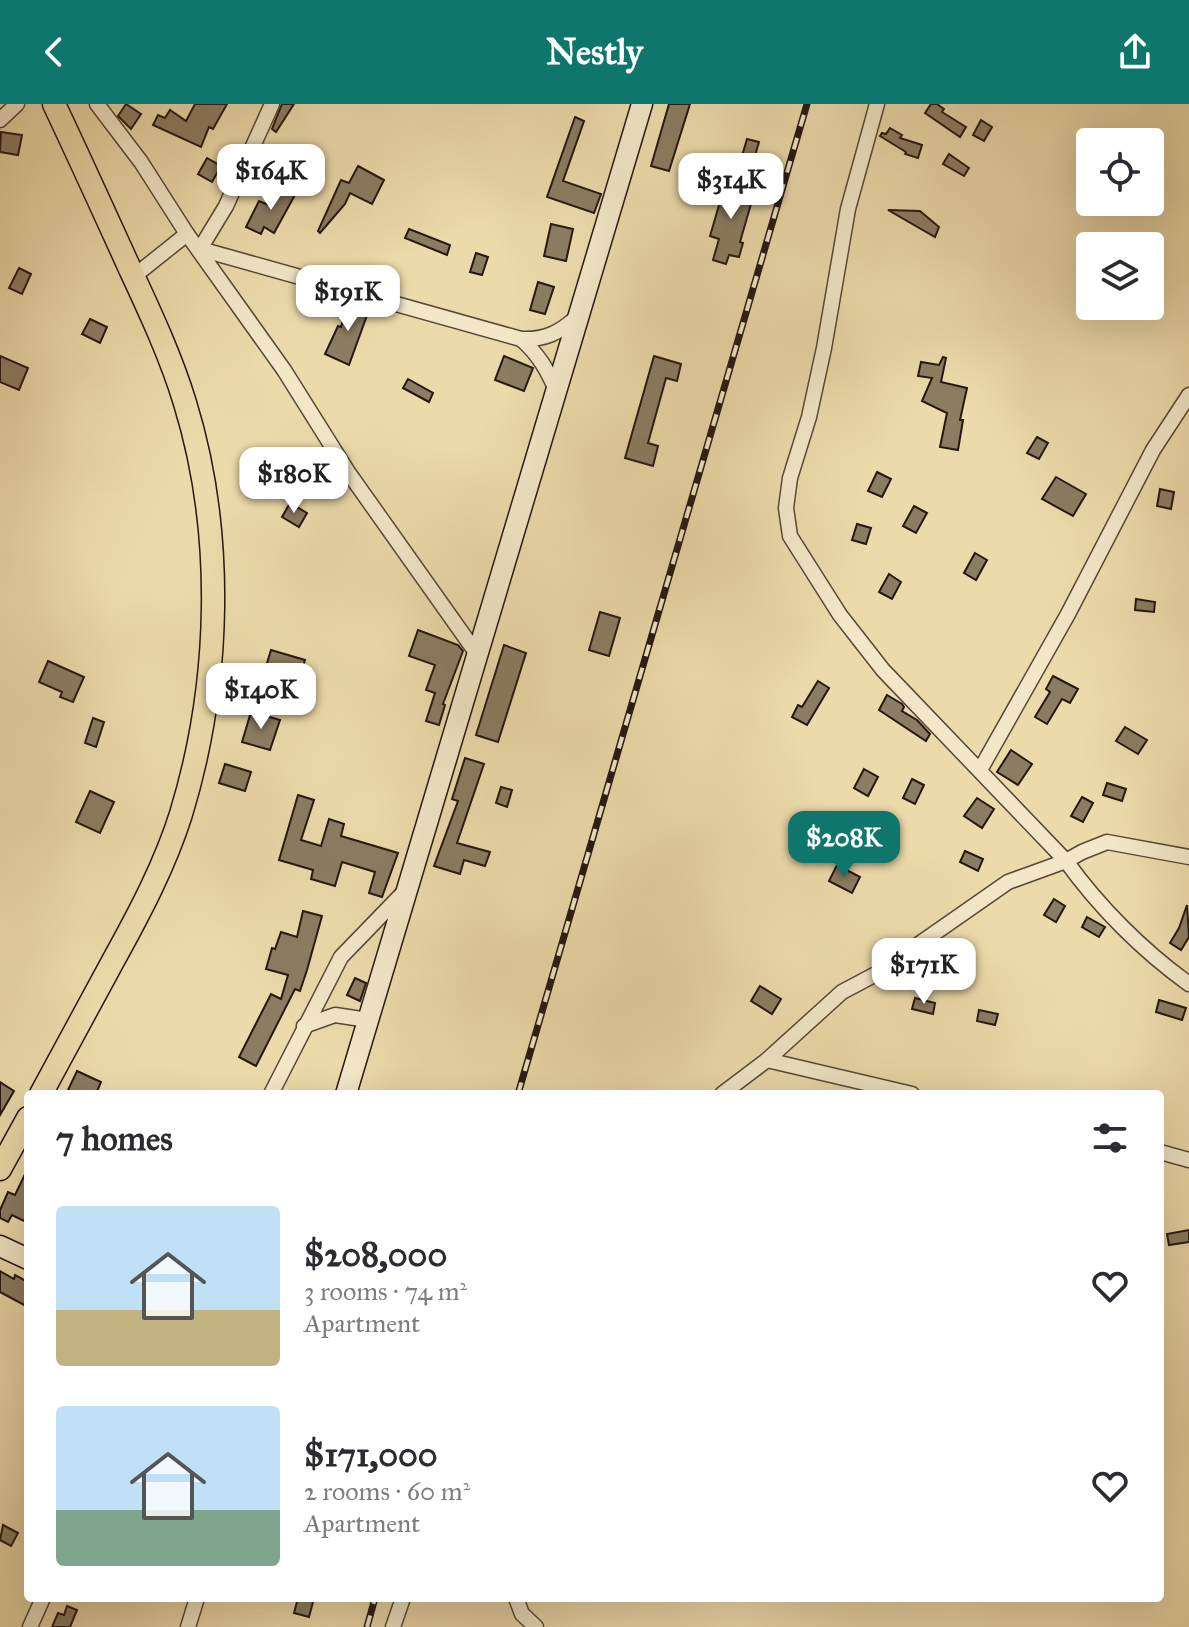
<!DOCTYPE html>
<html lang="en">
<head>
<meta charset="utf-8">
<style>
	:root { --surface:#fff; --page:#f2f2f3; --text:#2b2b33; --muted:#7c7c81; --accent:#0f766e }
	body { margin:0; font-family:"IM FELL Great Primer",serif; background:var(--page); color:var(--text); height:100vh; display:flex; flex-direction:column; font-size:30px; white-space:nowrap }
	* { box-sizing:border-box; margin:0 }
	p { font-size:26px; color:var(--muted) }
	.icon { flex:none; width:44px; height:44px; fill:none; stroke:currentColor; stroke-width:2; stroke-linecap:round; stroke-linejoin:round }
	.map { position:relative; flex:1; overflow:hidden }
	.sheet { position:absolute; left:24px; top:986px; width:1140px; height:512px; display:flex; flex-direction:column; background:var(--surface); border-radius:8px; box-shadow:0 8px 32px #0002 }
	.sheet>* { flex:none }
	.fabs { position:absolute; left:1076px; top:24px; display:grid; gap:16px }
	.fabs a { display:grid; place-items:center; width:88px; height:88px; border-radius:8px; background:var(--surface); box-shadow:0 8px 32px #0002; font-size:40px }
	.price { position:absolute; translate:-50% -68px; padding:0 18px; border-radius:16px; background:#fff; color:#222; font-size:26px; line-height:52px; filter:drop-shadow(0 2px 4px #0008) }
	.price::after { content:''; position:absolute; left:50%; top:48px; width:24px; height:18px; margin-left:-12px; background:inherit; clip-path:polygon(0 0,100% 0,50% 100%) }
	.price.current { background:var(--accent); color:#fff }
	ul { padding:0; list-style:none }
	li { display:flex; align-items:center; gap:24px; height:200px; padding:0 32px }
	li span { display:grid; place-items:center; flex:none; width:224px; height:160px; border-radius:8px; color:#555 }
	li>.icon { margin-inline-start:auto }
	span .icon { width:96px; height:96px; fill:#fffc; stroke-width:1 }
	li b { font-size:34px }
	h2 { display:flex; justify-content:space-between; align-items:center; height:96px; padding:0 32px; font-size:34px }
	header { display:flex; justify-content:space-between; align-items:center; height:104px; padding:0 32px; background:var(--accent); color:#fff; font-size:36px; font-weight:700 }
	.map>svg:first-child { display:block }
	.building { fill:#8c7c61; stroke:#251712; stroke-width:2 }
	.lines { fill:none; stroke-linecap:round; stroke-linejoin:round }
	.street-casing { stroke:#574838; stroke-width:17 }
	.secondary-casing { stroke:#251712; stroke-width:23 }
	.primary-casing { stroke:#251712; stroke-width:25 }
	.street { stroke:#f3e7c8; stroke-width:14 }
	.secondary { stroke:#f3e7c8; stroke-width:20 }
	.primary { stroke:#ecdaaa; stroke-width:22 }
	.rail-casing { stroke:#251712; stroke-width:7 }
	.rail { stroke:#f3e7c8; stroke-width:4; stroke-dasharray:12; stroke-linecap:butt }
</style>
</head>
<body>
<header><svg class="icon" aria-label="back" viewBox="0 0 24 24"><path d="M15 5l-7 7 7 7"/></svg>Nestly<svg class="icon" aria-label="share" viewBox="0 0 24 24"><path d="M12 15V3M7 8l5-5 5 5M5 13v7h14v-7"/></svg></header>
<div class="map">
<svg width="1189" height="1523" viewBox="0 0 1189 1523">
	<rect width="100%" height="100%" fill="#ecdaaa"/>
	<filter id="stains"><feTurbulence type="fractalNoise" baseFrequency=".0025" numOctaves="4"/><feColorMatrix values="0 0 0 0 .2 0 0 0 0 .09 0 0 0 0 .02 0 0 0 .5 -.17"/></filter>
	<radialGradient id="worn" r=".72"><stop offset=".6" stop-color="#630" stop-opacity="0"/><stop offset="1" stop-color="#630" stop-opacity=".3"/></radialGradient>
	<!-- building -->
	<g class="building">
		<path d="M126 0 141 10 131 25 118 12Z"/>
		<path d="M195 0H227L213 25 209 23 201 43 153 21 158 11 165 14 170 6 186 17Z"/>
		<path d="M282 0H294L276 28 272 25Z"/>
		<path d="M669 0H690L669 67 651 62Z"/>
		<path d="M931 0H937L944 5 942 8 966 23 960 33 925 9Z"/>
		<path d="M575 13 584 17 563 77 601 90 594 109 547 93Z"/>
		<path d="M981 16 992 23 984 37 973 31Z"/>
		<path d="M890 24 902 31 900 34 922 41 918 54 905 50 906 48 880 32 882 29 886 30Z"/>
		<path d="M1 28 22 31 18 51 0 48Z"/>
		<path d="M747 35 759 38 754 55 742 52Z"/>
		<path d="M949 50 969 64 964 72 943 60Z"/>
		<path d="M207 54 221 62 212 78 198 70Z"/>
		<path d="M358 62 384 76 372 100 350 89 345 100 320 129 318 127 341 76 349 79Z"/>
		<path d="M734 74 750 79 746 91 753 93 740 138 743 139 739 153 729 151 726 160 713 156 719 135 710 132 724 84 731 86Z"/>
		<path d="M280 82 296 89 274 129 264 123 261 130 246 123 259 97 271 102Z"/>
		<path d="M888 106 920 107 939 123 935 133Z"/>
		<path d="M551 120 573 125 566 157 544 152Z"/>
		<path d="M409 125 450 141 447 151 405 134Z"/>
		<path d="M476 149 488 153 482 171 470 168Z"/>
		<path d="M19 164 31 170 22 190 9 184Z"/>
		<path d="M538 178 554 183 545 210 530 206Z"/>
		<path d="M349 197 370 203 349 261 325 250 338 222 341 223Z"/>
		<path d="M90 215 107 223 100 239 82 230Z"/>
		<path d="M0 252 28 264 19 286 0 278Z"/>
		<path d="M504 252 533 264 524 287 495 276Z"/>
		<path d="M654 252 681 260 677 277 666 274 648 339 658 342 653 362 625 354Z"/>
		<path d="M943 253 946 254 941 278 967 284 960 316H963L958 346 940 343 947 309 922 297 932 274 918 272 921 258 939 261Z"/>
		<path d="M408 275 433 289 429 298 403 284Z"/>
		<path d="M1037 333 1048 339 1039 355 1027 349Z"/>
		<path d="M877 368 891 375 882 393 868 387Z"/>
		<path d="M1056 373 1086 390 1073 412 1042 395Z"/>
		<path d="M1160 385 1174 388 1171 405 1157 402Z"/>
		<path d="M290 399 307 409 299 423 282 413Z"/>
		<path d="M914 402 927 409 916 429 903 422Z"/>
		<path d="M857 420 871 424 866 440 852 436Z"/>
		<path d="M975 449 987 456 976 476 964 469Z"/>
		<path d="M889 470 901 478 892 495 879 488Z"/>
		<path d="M1136 495 1155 498 1154 508 1135 506Z"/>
		<path d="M600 508 620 514 609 552 589 546Z"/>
		<path d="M418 526 458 541 463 547 443 600 445 601 439 621 426 617 435 589 426 586 435 561 409 552Z"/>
		<path d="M504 541 526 549 498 638 476 631Z"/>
		<path d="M271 546 305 556 297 580 264 569Z"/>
		<path d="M48 557 84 573 73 598 60 593 62 588 39 578Z"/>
		<path d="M1053 572 1078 585 1070 599 1062 595 1047 620 1035 613 1050 588 1046 585Z"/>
		<path d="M818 577 829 584 807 621 792 613 798 601 802 603Z"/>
		<path d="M887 591 902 600 904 603 902 607 917 616 930 630 926 637 879 606Z"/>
		<path d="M251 608 280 616 270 646 242 638Z"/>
		<path d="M93 614 104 618 96 643 85 639Z"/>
		<path d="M1125 623 1147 636 1138 650 1116 637Z"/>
		<path d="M1011 646 1032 660 1018 681 997 668Z"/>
		<path d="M465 654 484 660 457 739 490 748 485 762 464 756 460 770 434 762 458 697 452 695Z"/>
		<path d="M225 660 251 668 245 687 219 679Z"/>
		<path d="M864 665 878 673 868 692 854 684Z"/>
		<path d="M912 675 924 681 915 700 903 694Z"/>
		<path d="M1107 679 1126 685 1122 697 1103 691Z"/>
		<path d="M501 683 512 686 507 703 496 699Z"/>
		<path d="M90 687 114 698 100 729 76 718Z"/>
		<path d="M298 691 314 696 301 736 321 742 329 715 344 720 341 732 398 749 382 793 369 789 375 768 342 758 335 782 311 775 313 766 279 756Z"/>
		<path d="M1082 693 1093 699 1083 718 1071 712Z"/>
		<path d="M977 694 994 705 982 724 964 712Z"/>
		<path d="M965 747 983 755 978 767 960 758Z"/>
		<path d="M837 761 860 773 852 789 829 777Z"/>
		<path d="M1054 795 1065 802 1056 818 1044 811Z"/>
		<path d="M1187 801 1189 833 1181 846 1170 839 1179 824Z"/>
		<path d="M303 807 322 812 307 866 300 887 295 885 256 962 239 953 271 890 281 895 288 871 266 865 272 844 275 845 281 828 297 833Z"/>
		<path d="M1087 813 1105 823 1099 833 1082 823Z"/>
		<path d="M355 874 366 879 360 897 347 891Z"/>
		<path d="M760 882 781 895 772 910 751 897Z"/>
		<path d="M915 894 935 899 933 910 912 905Z"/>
		<path d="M1159 896 1186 904 1182 916 1156 908Z"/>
		<path d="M979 906 998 910 995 921 977 917Z"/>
		<path d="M77 967 101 978 96 990H77L68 986Z"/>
		<path d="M0 978 14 987 0 1011Z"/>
		<path d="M28 1064V1119L12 1111 8 1118 0 1114V1106L8 1088 15 1091Z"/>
		<path d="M1189 1126V1138L1169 1141 1167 1130Z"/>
		<path d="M0 1167 14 1175 15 1171 28 1178V1203L0 1188Z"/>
		<path d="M3 1421 18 1429 11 1442 0 1436Z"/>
		<path d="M298 1494H314L309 1513 294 1509Z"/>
		<path d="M67 1502 77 1506 70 1523H52L58 1509 64 1511Z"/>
	</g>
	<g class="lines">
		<!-- street casing -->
		<g class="street-casing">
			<g id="street">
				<path d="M97 0 141 58 187 130 284 266 348 368 477 550"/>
				<path d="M272 0 226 102 200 145 521 235C545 236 559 229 577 213"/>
				<path d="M877 0 848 105 824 244 809 313 790 374 786 404 790 432 840 511 883 566 1066 757C1099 803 1143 847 1189 880"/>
				<path d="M0 16 17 0"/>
				<path d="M133 173 187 130"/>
				<path d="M521 235C538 250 547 265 556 286"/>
				<path d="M980 666 1068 510 1153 346 1189 291"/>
				<path d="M304 922 335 911 368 916"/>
				<path d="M767 956 912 990"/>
				<path d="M271 990 341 853 403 789"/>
				<path d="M722 990 767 956 842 888 876 870 1008 778 1066 757 1082 748 1107 738 1189 753"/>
				<path d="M1160 1048 1189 1056"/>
				<path d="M516 1494 522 1510 536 1523"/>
				<path d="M30 1523 43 1494"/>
				<path d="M188 1523 197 1494"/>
				<path d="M393 1523 403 1494"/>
			</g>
		</g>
		<!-- secondary casing -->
		<g class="secondary-casing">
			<g id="secondary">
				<path d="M346 990 642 0"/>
				<path d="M0 1142 28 1155"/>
			</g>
		</g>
		<!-- primary casing -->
		<g class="primary-casing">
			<g id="primary">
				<path d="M41 990C65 946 89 902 113 857 139 810 165 761 181 710 221 579 225 429 185 299 171 253 150 208 130 165 105 110 80 55 54 0"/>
				<path d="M0 1065 28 1014"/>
			</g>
		</g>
		<!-- street -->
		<use href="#street" class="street"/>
		<!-- secondary -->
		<use href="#secondary" class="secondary"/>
		<!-- primary -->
		<use href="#primary" class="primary"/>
		<!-- rail casing -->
		<g class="rail-casing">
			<g id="rail">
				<path d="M518 990 807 0"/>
				<path d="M367 1523 375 1494"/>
			</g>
		</g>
		<!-- rail -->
		<use href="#rail" class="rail"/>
	</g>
	<rect width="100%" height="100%" filter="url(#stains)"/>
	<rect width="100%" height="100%" fill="url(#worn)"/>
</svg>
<div class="fabs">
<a><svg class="icon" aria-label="locate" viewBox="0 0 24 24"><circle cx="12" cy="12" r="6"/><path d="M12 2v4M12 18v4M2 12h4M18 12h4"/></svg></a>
<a><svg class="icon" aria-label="layers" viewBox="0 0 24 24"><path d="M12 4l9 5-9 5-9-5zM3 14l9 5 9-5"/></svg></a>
</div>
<b class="price" style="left:271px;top:108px">$164K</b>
<b class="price" style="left:731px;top:117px">$314K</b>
<b class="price" style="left:348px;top:229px">$191K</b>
<b class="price" style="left:294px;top:411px">$180K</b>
<b class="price" style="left:261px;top:627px">$140K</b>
<b class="price current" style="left:844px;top:775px">$208K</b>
<b class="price" style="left:924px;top:902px">$171K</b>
<section class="sheet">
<h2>7 homes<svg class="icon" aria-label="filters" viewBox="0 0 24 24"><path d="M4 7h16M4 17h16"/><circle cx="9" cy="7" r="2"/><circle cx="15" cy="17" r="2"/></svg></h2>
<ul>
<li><span style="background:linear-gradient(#bfe0f5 65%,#c2b280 0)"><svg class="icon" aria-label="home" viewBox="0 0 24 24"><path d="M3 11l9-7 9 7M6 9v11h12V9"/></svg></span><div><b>$208,000</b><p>3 rooms · 74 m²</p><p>Apartment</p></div><svg class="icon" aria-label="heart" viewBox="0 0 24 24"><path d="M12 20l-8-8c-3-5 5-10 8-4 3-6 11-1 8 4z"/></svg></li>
<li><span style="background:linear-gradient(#bfe0f5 65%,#7fa58c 0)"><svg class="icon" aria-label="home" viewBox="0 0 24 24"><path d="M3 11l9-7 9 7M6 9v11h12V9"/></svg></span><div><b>$171,000</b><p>2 rooms · 60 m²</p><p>Apartment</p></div><svg class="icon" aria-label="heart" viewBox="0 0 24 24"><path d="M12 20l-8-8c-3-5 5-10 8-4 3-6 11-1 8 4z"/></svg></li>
</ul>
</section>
</div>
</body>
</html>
